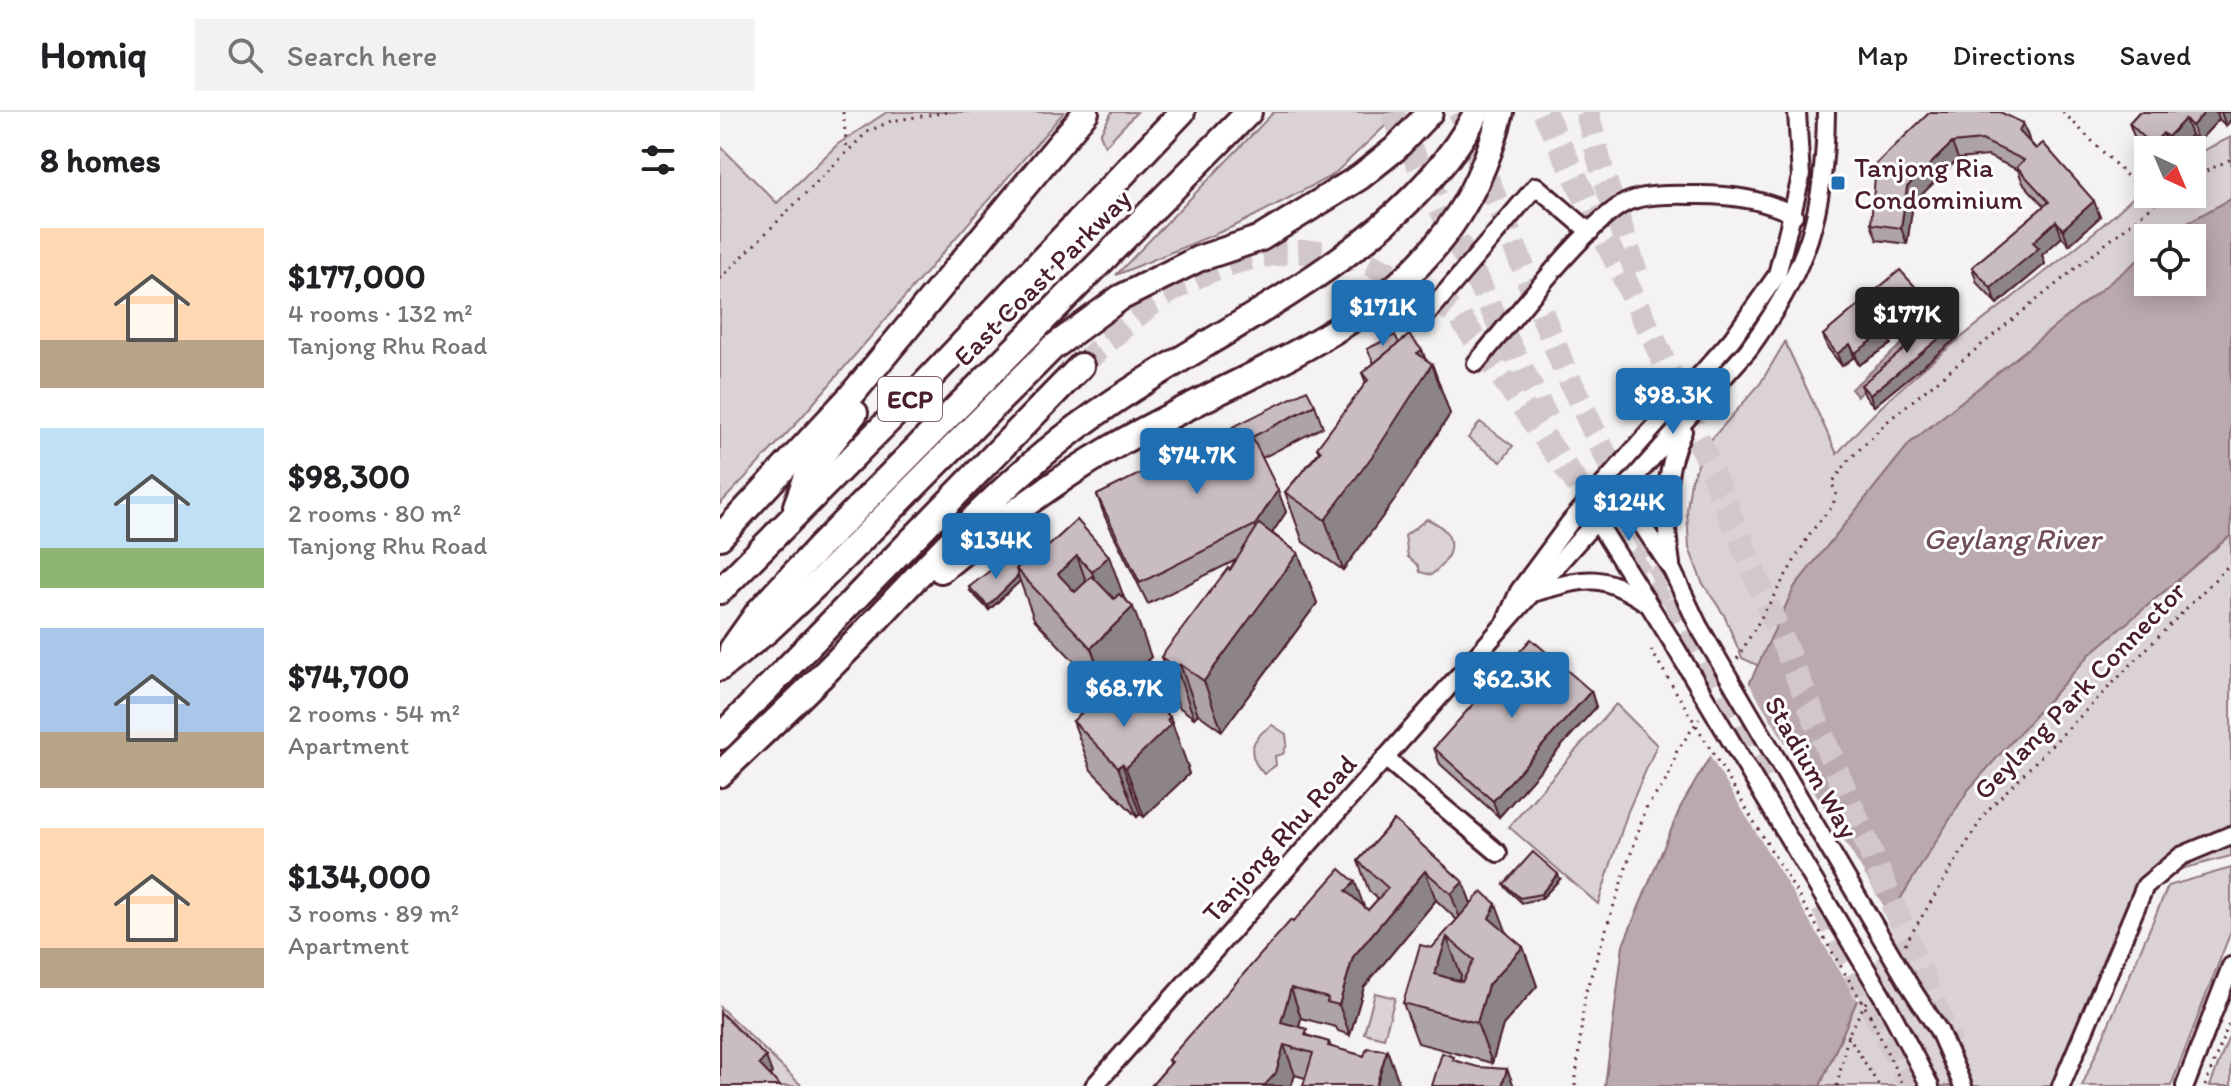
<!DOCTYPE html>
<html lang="en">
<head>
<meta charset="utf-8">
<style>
	:root { --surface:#fff; --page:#f2f2f2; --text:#202124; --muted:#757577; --line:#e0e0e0; --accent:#1f6fb2 }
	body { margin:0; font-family:Itim,sans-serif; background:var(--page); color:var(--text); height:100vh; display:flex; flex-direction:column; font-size:30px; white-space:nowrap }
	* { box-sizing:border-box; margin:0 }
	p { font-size:26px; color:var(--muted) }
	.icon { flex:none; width:44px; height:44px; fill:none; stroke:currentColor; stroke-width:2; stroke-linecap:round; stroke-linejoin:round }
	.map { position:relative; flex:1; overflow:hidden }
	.panel { display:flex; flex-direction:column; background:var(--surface); width:720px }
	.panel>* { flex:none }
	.needle { width:52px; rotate:136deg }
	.controls { position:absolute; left:1414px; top:24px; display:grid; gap:16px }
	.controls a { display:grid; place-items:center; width:72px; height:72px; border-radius:0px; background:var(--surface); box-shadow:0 4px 20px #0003; font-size:40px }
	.price { position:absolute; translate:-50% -68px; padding:0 18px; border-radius:8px; background:var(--accent); color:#fff; font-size:26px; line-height:52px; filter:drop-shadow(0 2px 4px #0008) }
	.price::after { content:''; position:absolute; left:50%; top:48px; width:24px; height:18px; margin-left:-12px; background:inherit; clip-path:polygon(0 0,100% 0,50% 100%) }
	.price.selected { background:#222; color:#fff }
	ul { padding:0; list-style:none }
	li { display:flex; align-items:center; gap:24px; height:200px; padding:0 40px }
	li span { display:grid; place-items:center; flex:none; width:224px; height:160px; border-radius:0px; color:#555 }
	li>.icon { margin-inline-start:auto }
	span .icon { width:96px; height:96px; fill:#fffc; stroke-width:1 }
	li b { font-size:34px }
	h2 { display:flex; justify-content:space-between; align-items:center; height:96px; padding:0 40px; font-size:34px }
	header { display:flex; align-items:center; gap:48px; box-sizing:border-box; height:112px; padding:0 40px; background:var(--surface); border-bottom:2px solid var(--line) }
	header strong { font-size:38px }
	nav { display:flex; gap:44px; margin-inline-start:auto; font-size:28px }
	.search { width:560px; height:72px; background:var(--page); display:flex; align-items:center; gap:20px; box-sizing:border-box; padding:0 28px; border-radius:0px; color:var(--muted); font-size:30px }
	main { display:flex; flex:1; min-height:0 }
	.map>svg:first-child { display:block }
	.green { fill:#dbd2d5; stroke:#927880; stroke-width:2 }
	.water { fill:#baa9ae; stroke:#8d727a; stroke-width:2 }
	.pier { fill:#f4f2f2 }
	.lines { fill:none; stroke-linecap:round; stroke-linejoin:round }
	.highway-tunnel { stroke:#d2c8ca; stroke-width:24; stroke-dasharray:24 12; stroke-linecap:butt }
	.minor-casing { stroke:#4a1f2b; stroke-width:22 }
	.highway-casing { stroke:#4a1f2b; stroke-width:30 }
	.path { stroke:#4a1f2b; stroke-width:3; stroke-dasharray:2 6; stroke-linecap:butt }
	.minor { stroke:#fff; stroke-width:16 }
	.highway { stroke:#fff; stroke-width:24 }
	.minor-bridge-casing { stroke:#4a1f2b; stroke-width:22; stroke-linecap:butt }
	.path-bridge { stroke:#4a1f2b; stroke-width:3; stroke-dasharray:2 6; stroke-linecap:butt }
	.minor-bridge { stroke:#fff; stroke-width:16 }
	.wall { fill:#aea3a6; stroke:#4a1f2b; stroke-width:2 }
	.shaded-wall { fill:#8d8487; stroke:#4a1f2b; stroke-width:2 }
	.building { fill:#cabdc1; stroke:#4a1f2b; stroke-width:2; fill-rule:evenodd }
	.poi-dot { fill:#1f6fb2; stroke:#fff; stroke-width:3 }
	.labels { text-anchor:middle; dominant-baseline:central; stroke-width:6; stroke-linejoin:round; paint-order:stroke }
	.shield { fill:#fff; stroke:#80626b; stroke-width:2 }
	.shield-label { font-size:26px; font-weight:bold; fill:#4a1f2b }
	.poi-label { font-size:28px; fill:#4a1f2b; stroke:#fff; text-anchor:start }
	.street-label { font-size:28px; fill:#4a1f2b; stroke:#fff }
	.water-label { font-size:30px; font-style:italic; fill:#714f59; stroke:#fff }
</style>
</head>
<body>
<header>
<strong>Homiq</strong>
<div class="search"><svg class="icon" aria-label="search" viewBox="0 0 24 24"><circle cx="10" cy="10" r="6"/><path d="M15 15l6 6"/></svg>Search here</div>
<nav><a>Map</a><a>Directions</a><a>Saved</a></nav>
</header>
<main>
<section class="panel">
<h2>8 homes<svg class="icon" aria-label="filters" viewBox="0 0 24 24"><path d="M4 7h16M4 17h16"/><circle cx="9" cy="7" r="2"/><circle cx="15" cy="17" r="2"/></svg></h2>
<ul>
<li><span style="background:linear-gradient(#ffd9b3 70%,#b9a48a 0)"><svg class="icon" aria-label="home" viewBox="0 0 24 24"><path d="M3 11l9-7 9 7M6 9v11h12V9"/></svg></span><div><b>$177,000</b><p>4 rooms · 132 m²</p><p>Tanjong Rhu Road</p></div></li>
<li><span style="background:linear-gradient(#bfe0f5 75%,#8fb573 0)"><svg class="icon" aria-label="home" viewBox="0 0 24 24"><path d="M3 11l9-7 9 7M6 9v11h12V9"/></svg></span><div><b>$98,300</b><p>2 rooms · 80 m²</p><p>Tanjong Rhu Road</p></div></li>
<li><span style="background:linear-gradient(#a9c7e8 65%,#b9a48a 0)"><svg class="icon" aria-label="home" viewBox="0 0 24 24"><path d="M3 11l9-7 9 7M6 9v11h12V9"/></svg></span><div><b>$74,700</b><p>2 rooms · 54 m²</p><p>Apartment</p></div></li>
<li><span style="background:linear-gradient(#ffd9b3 75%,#b9a48a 0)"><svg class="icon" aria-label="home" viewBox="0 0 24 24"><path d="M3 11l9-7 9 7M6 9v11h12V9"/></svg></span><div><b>$134,000</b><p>3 rooms · 89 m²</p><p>Apartment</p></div></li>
</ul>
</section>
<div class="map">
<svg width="1511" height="974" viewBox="0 0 1511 974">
	<rect width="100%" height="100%" fill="#f4f2f2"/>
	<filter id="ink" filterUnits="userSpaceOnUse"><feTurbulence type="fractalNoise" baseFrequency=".0125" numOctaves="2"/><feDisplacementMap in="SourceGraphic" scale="16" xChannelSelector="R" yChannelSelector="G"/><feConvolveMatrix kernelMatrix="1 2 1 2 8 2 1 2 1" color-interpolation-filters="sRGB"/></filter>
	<g filter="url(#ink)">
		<!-- green -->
		<g class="green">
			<path d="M167 0H344L73 315 0 392V34L57 91 118 32Z"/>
			<path d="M392 0H417L385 34 380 22Z"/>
			<path d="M554 0H680L613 63 517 113 396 163Z"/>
			<path d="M1511 25V87C1485 101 1456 126 1428 126V140L1190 331 1075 474 1039 554 1022 546 1004 503 982 470 969 436 967 398 971 368 988 331 1040 272 1065 230 1117 342C1206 236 1331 168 1428 71V82H1472V44Z"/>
			<path d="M760 310 793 334 781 350 748 326Z"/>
			<path d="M707 407C739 420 736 444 711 463L700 460 698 453 688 445 685 424Z"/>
			<path d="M1511 423V744L1418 768 1334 974H1100L1182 784 1248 678 1370 542Z"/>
			<path d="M896 592 937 633 908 699 878 792 789 715Z"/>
			<path d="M552 613 566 622 567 632 563 642 555 644 556 653 544 662C525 642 530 627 552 613Z"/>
			<path d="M1511 756V819L1451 974H1362L1448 774Z"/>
			<path d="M655 881 675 886 664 926 644 921Z"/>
			<path d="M0 895 80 972 81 974H0Z"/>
			<path d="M1511 919V974H1490Z"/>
		</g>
		<!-- water -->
		<g class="water">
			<path d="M1511 87V423L1370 542 1248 678 1182 784 1100 974H885L903 833 961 694 1014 604 1075 474 1190 331 1428 140V170H1472V126H1447L1466 111Z"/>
			<path d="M1218 200 1225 208 1137 284 1131 277Z"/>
		</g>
		<!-- pier -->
		<path class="pier" d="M1027 568 1174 811 1138 889 988 641Z"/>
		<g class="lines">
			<!-- highway-tunnel -->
			<g class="highway-tunnel">
				<path d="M672 0 827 307"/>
				<path d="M740 0 844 256 903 380"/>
				<path d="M824 0 956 274 1231 932"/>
				<path d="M867 0 882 59 918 166"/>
				<path d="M361 254C423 194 474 150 564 141 586 139 615 139 636 147 672 159 706 182 738 203L947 499"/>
				<path d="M922 420 1047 679"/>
				<path d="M1103 795 1190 974"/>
			</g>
			<!-- minor casing -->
			<g class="minor-casing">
				<g id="minor">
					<path d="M704 206 816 74 870 120"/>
					<path d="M756 251C788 214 868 108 907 90 928 81 957 83 980 83 1013 83 1046 88 1074 103"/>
					<path d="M898 377 952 458 978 513"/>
					<path d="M871 400 951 528"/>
					<path d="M951 452C944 406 942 362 963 319"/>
					<path d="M816 480C866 466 880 460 925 490"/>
					<path d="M788 504 799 479 850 410 1012 227 1057 163 1081 65 1077 0"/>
					<path d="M665 646 778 741"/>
					<path d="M1188 871 1219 919 1243 974"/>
					<path d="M1166 890 1210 974"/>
					<path d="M374 974 1028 238C1088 156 1105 102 1106 0"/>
					<path d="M1341 974 1425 774 1461 744 1511 723"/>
					<path d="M1465 974 1511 854"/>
				</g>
			</g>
			<!-- highway casing -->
			<g class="highway-casing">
				<g id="highway">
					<path d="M76 394 89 359 135 301"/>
					<path d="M0 425 129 286 366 0"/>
					<path d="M221 458C276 413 331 371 393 335 553 242 730 207 781 0"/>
					<path d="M0 479 193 284 462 0"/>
					<path d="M12 537 39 499 99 435 529 0"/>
					<path d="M0 556 48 518 99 470 332 236 400 186 478 147 541 126 640 65 675 37 710 0"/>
					<path d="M0 625 361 254"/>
					<path d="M0 662C48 616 97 570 143 522 207 454 269 385 342 327 473 222 676 154 757 0"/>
				</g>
			</g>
			<!-- path -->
			<g class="path">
				<path d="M123 0 127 38"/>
				<path d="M1343 0 1434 91"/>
				<path d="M1472 66 1511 47"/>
				<path d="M0 167 147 20 171 9 227 0"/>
				<path d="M1017 547 1091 420 1113 393 1116 382 1112 371 1129 348 1169 308 1447 82"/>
				<path d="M1185 832 1266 700 1511 451"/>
				<path d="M1150 903 1183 974"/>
				<path d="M1128 923 1159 974"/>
				<path d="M855 974 865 882 904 762 926 696 948 666 957 639 979 607"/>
				<path d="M1117 974 1128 923 1147 888"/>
				<path d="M1485 974 1511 906"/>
			</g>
			<!-- minor -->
			<use href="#minor" class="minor"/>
			<!-- highway -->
			<use href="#highway" class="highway"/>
			<!-- minor-bridge casing -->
			<g class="minor-bridge-casing">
				<g id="minor-bridge">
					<path d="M978 513 1188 871"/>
					<path d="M951 528 1166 890"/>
				</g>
			</g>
			<!-- path-bridge -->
			<path class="path-bridge" d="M931 538 1150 903"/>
			<!-- minor-bridge -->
			<use href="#minor-bridge" class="minor-bridge"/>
		</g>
		<!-- wall -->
		<g class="wall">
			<path d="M1210 0 1303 11 1308 28 1380 105 1349 133 1342 125 1322 143 1325 152 1277 192 1257 171 1252 155 1324 94 1303 71 1298 58 1268 44 1238 47 1193 91 1187 132 1157 128 1151 112Z"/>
			<path d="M1419 0H1511V8L1506 14 1499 7 1478 30 1471 23 1457 38 1449 37 1448 38H1428V39L1415 27 1409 11Z"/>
			<path d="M1204 193 1169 225 1171 232 1139 253 1134 245 1122 254 1107 235 1103 223Z"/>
			<path d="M1237 226 1154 294 1145 284 1141 273Z"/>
			<path d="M679 231 702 238 705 247 712 252 730 302 674 389 623 458 583 430 565 380 599 340 597 336 646 271 642 261Z"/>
			<path d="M595 293 603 315 542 346 566 400 552 421 578 441 597 491 502 619 478 602 474 606 459 595 441 545 510 458 516 448 428 492 385 405 377 383Z"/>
			<path d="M357 408 405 488 431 545 389 586 314 507 300 469 269 498 250 479 249 475 300 453 320 442Z"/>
			<path d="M871 579 876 595 779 705 720 652 714 636Z"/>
			<path d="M398 608 468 655 467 656 469 662 424 705 420 702 417 705 371 658 353 609Z"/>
			<path d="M674 708 743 770 751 792 803 835 817 874 783 913 772 951 698 931 683 891 712 836 737 808 716 788 644 875 630 923 618 919 616 915 581 906 579 915 589 924 609 930 611 935 644 944 667 938 678 968 585 966 575 963 571 974H431L450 952 448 948 573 810 644 795 648 798 658 787 649 779 638 749Z"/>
			<path d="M840 767 822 786 802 791 786 776 784 772Z"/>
		</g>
		<!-- shaded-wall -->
		<g class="shaded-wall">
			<path d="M1485 0H1497L1499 7 1478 30 1472 14Z"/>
			<path d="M1501 0H1511V8L1506 14Z"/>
			<path d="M1465 7 1471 23 1457 38H1453L1448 25Z"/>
			<path d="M1303 11 1309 27 1305 35 1299 19Z"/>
			<path d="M1443 21 1449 37 1448 38H1434L1432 33Z"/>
			<path d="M1232 31 1238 47 1193 91 1187 132 1181 116 1187 75Z"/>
			<path d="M1374 89 1380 105 1349 133 1343 117Z"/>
			<path d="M1336 109 1342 125 1322 143 1325 152 1277 192 1271 176 1313 130Z"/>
			<path d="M1200 180 1204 193 1169 225 1171 232 1139 253 1135 241Z"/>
			<path d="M1233 215 1237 226 1154 294 1150 283Z"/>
			<path d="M1130 232 1134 245 1122 254 1117 242Z"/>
			<path d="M702 238 709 257 712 252 730 302 674 389 623 458 605 408 697 241Z"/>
			<path d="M558 378 566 400 543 435 535 413Z"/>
			<path d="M578 441 597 491 502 619 484 569Z"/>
			<path d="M357 444 375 494 356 512 338 462Z"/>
			<path d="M389 444 407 494 391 510 372 460Z"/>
			<path d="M298 464 300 469 269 498 268 494Z"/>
			<path d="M413 495 431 545 389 586 371 536Z"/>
			<path d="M460 552 478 602 474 606 456 556Z"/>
			<path d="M871 579 876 595 779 705 773 689Z"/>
			<path d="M450 605 468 655 467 656 469 662 424 705 406 656Z"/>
			<path d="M402 652 420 702 417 705 398 655Z"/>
			<path d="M705 759 716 788 644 875 630 923 619 893 633 845Z"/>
			<path d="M838 762 840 767 822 786 821 782Z"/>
			<path d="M635 770 646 800 626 779Z"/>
			<path d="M743 770 754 800 742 812 731 782Z"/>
			<path d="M776 792 791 832 769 806Z"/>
			<path d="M727 825 741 864 730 902 715 862Z"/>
			<path d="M803 835 817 874 783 913 772 951 757 911 768 873Z"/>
			<path d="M571 876 581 906 573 936 561 910Z"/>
			<path d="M564 933 575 963 571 974H544Z"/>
			<path d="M667 938 678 968 676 974H656Z"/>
			<path d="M46 945 52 961 45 968 39 952Z"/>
			<path d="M787 957 794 974H782Z"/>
		</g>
		<!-- building -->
		<g class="building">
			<path d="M1210 0H1280L1303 11 1299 19 1316 37 1323 31 1374 89 1343 117 1336 109 1313 130 1319 136 1271 176 1252 155 1329 90 1297 55 1304 48 1262 28 1232 31 1187 75 1181 116 1151 112 1156 52Z"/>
			<path d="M1419 0H1485L1472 14 1465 7 1448 25 1443 21 1432 33 1409 11Z"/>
			<path d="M1180 158 1200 180 1163 214 1166 219 1135 241 1130 232 1117 242 1103 223Z"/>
			<path d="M1224 204 1233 215 1150 283 1141 273Z"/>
			<path d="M675 223 679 231 654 251 647 237Z"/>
			<path d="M689 223 702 238 697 241 712 252 656 339 605 408 565 380 601 339 597 336 648 268 642 261Z"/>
			<path d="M587 278 595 293 532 325 558 378 535 413 420 471 377 383Z"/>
			<path d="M357 408 389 444 372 460 357 444 338 462 355 480 372 464 394 487 399 482 413 495 371 536 296 457 316 437 320 442Z"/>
			<path d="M539 412 578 441 484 569 460 552 456 556 441 545 508 456 510 458Z"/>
			<path d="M290 443 300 453 296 457 298 464 268 494 249 475Z"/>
			<path d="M811 527 871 579 773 689 714 636Z"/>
			<path d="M423 583 427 587 430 584 450 605 447 608 451 612 406 656 402 652 398 655 353 609 377 586 398 608Z"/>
			<path d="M674 708 743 770 731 782 705 759 633 845 619 893 607 890 608 886 571 876 561 910 587 917 585 923 609 930 608 934 644 944 647 936 667 938 656 974H583L593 941 564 933 556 961 544 974H431L452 950 448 948 571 808 573 810 620 757 635 770 626 779 648 798 668 776 638 749Z"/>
			<path d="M813 740 838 762 821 782 800 786 784 772Z"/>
			<path d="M762 779 776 792 769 806 803 835 768 873 757 911 683 891 700 833 712 836ZM727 825 754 848 742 870 715 862Z"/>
			<path d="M0 900 46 945 39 952 60 974H0Z"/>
			<path d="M722 941 734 945 733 948 758 955 787 957 782 974H712Z"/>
		</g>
	</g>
	<!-- markers -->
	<rect class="poi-dot" x="1110" y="63" width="16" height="16" rx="4"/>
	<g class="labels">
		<!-- shield labels -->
		<rect class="shield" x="158" y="265" width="64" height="44" rx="6"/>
		<g class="shield-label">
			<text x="190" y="287">ECP</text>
		</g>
		<!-- poi labels -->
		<g class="poi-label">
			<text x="1134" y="55">Tanjong Ria<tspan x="1134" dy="32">Condominium</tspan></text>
		</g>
		<!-- street labels -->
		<g class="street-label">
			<text transform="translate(322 165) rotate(-45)">East Coast Parkway</text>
			<text transform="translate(1359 578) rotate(-46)">Geylang Park Connector</text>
			<text transform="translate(1092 655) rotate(60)">Stadium Way</text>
			<text transform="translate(559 726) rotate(-48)">Tanjong Rhu Road</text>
		</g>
		<!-- water labels -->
		<g class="water-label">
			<text x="1292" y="426">Geylang River</text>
		</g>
	</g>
</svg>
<div class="controls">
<a><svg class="needle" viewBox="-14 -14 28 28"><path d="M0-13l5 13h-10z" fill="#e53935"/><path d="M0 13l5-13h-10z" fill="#757577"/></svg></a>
<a><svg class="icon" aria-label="locate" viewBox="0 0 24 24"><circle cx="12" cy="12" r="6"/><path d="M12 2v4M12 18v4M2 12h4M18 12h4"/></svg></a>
</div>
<b class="price" style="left:663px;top:236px">$171K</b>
<b class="price selected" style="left:1187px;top:243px">$177K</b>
<b class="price" style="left:953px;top:324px">$98.3K</b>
<b class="price" style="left:477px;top:384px">$74.7K</b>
<b class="price" style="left:909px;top:431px">$124K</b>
<b class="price" style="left:276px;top:469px">$134K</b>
<b class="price" style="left:792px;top:608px">$62.3K</b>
<b class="price" style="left:404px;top:617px">$68.7K</b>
</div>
</main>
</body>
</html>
